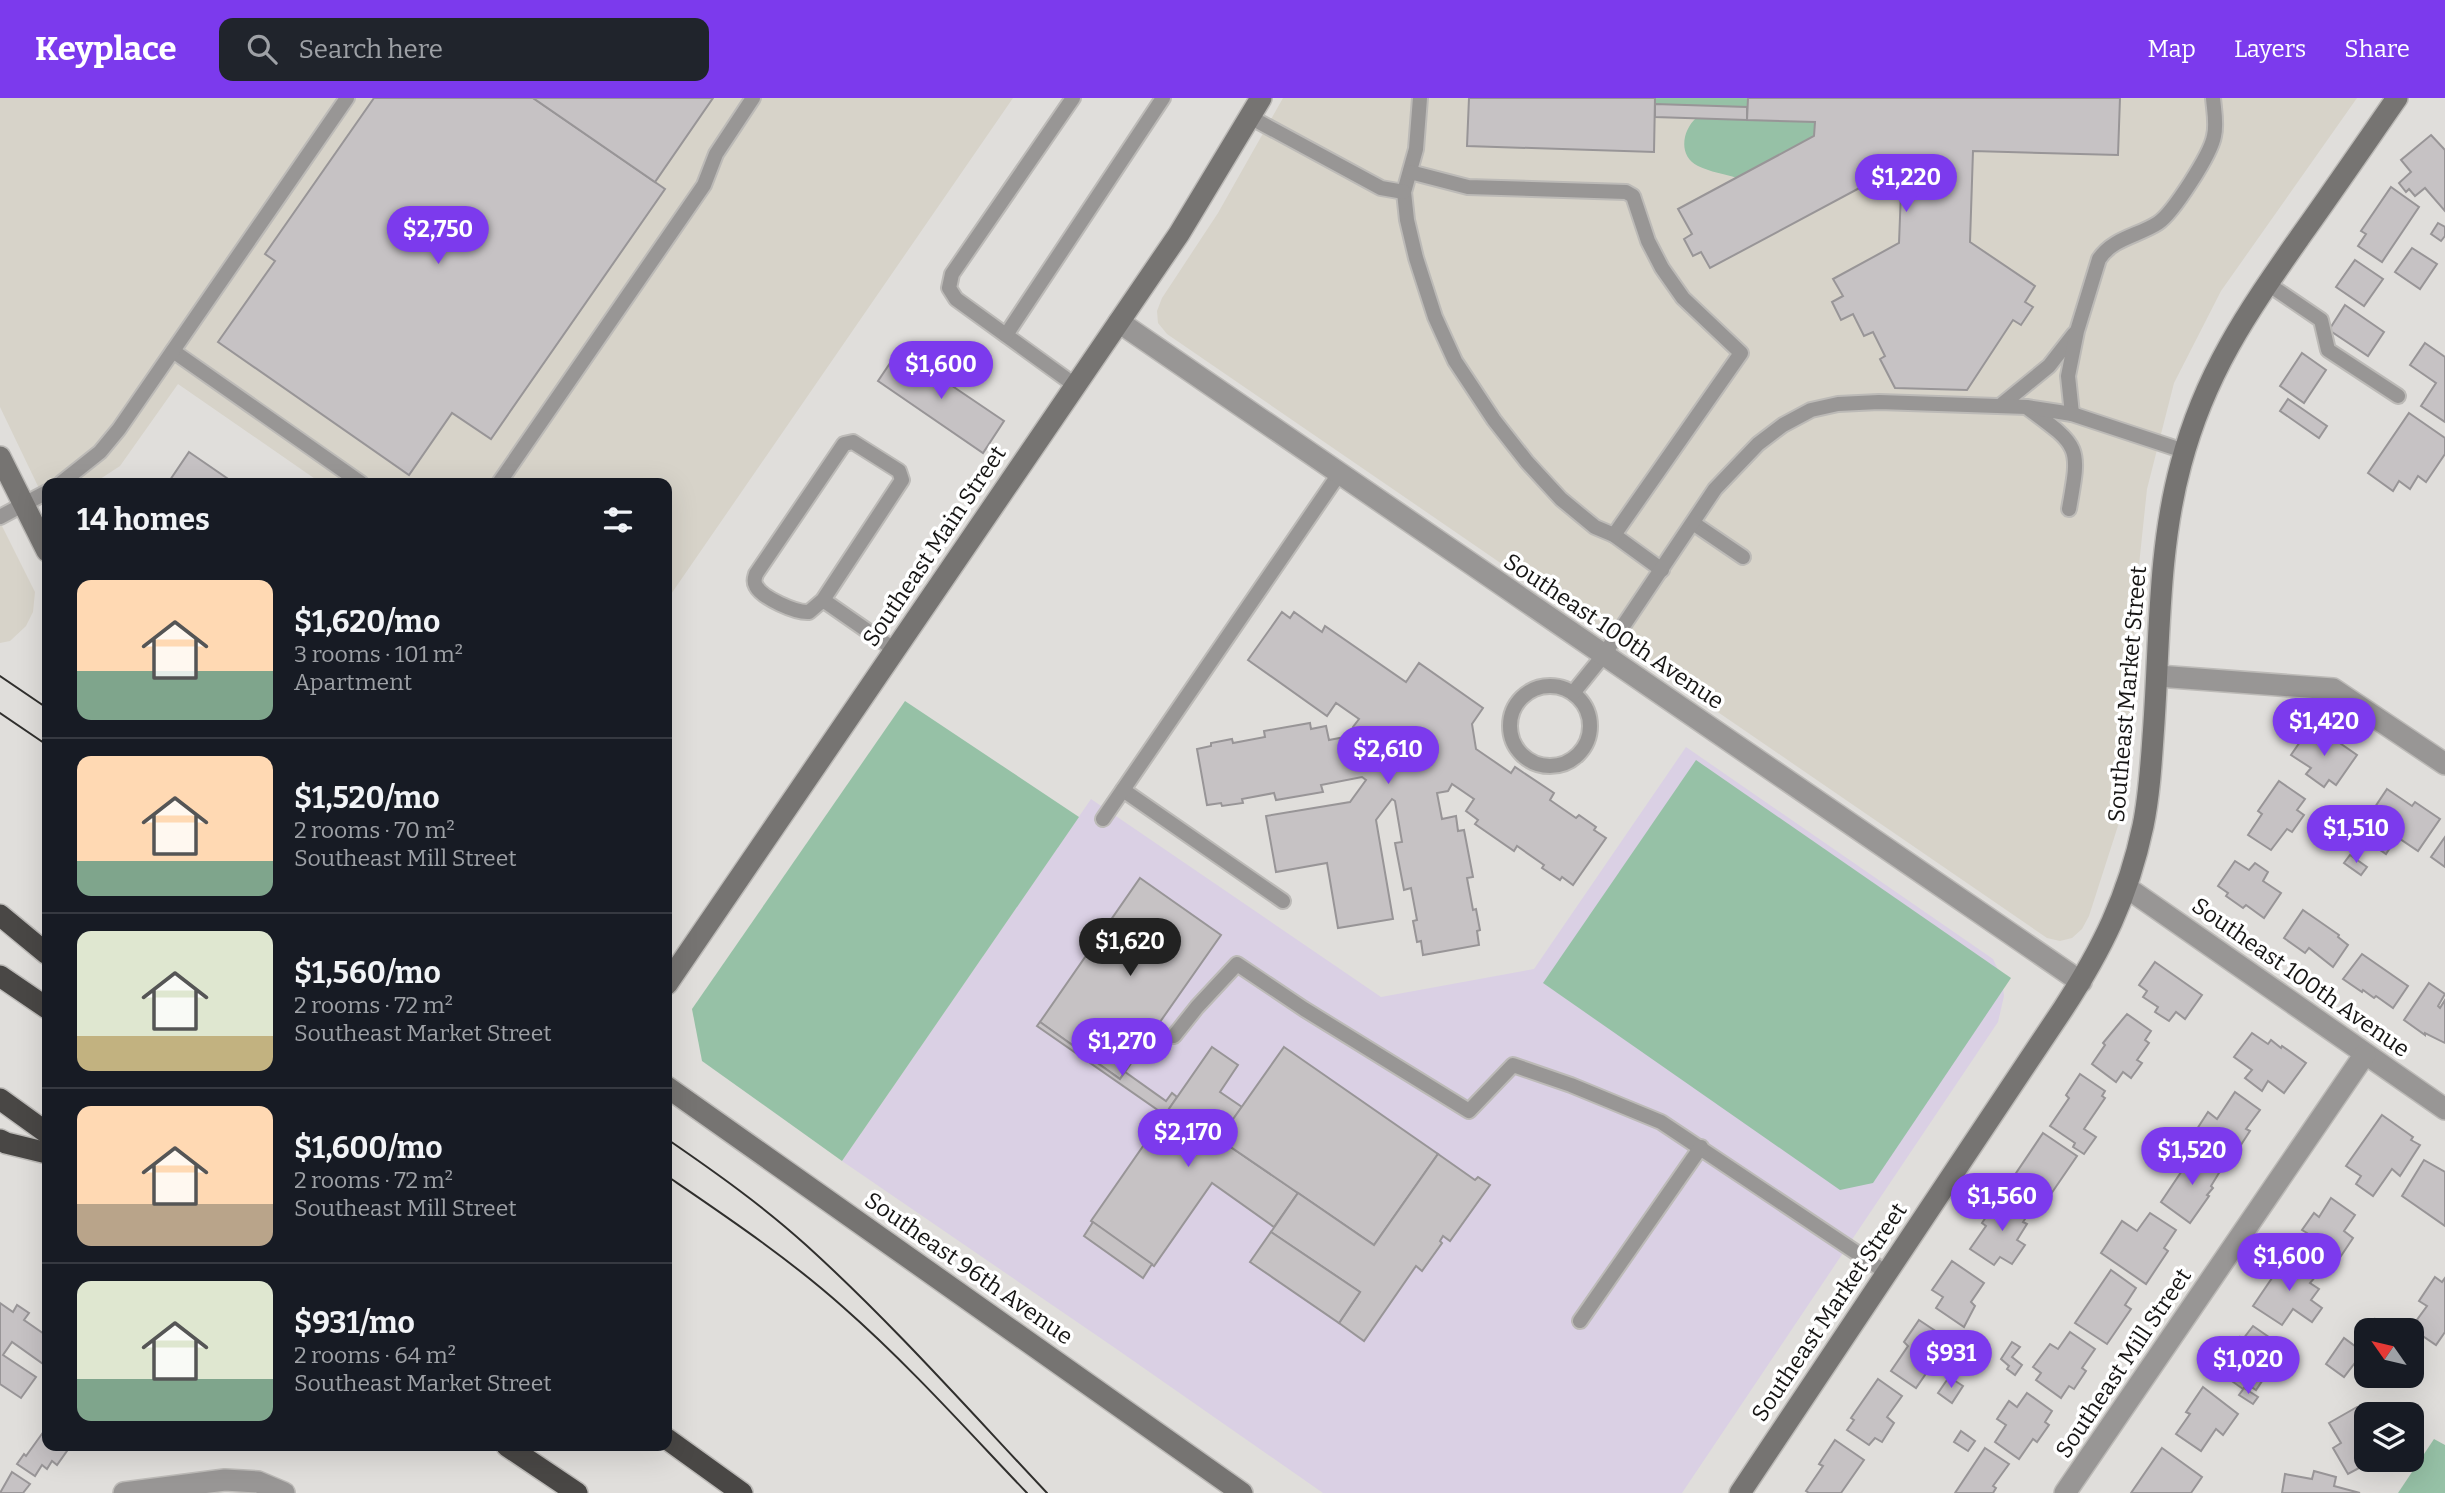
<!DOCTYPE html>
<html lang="en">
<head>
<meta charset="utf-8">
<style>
	:root { --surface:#171b24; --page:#20242c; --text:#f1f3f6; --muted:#9ea1a6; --line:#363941; --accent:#7c3aed }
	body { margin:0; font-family:Bitter,serif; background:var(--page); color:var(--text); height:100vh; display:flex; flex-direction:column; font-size:26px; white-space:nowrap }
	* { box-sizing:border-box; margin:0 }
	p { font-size:23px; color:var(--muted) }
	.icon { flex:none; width:38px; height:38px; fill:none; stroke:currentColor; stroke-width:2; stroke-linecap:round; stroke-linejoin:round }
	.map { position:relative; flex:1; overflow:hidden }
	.drawer { position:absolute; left:42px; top:380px; width:630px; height:973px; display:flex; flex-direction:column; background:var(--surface); border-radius:14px; box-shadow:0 7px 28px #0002 }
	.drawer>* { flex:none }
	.needle { width:46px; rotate:304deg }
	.tools { position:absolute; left:2354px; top:1220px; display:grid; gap:14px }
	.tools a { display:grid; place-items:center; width:70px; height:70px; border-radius:14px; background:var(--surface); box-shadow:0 7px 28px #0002; font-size:35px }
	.price { position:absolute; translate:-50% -60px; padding:0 16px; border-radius:24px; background:var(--accent); color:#fff; font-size:23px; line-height:46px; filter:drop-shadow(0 2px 4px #0008) }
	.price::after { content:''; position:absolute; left:50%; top:42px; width:21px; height:16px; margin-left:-10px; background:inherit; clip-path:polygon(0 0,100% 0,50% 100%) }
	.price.selected { background:#222; color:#fff }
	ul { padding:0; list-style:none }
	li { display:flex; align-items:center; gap:21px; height:175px; padding:0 35px }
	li+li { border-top:2px solid var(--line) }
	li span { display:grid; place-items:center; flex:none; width:196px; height:140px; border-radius:14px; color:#555 }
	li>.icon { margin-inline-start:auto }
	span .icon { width:84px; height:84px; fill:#fffc; stroke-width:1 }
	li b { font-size:30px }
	h2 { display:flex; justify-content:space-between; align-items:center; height:84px; padding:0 35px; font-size:30px }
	header { display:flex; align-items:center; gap:42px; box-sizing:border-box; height:98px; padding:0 35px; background:var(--accent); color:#fff }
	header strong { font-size:33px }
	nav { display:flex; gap:38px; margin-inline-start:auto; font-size:24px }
	.search { width:490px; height:63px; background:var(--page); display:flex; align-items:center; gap:18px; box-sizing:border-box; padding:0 24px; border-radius:14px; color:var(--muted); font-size:26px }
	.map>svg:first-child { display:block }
	.built { fill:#d7d3c9 }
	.education { fill:#dad0e4 }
	.green { fill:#96c1a6 }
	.building { fill:#c6c2c4; stroke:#989597; stroke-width:2 }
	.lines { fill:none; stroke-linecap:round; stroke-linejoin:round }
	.lane-casing { stroke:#bcbab7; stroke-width:18 }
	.street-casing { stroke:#bcbab7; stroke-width:24 }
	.secondary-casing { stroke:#bcbab7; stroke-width:24 }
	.highway-casing { stroke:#bcbab7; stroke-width:24 }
	.lane { stroke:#989695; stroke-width:14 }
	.street { stroke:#989695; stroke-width:21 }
	.secondary { stroke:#767472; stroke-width:21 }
	.highway { stroke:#494745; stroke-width:21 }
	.tram { stroke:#302f2d; stroke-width:2 }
	.labels { text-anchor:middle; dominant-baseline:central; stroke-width:7; stroke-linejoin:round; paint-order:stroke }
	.street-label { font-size:23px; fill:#161514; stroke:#fff }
</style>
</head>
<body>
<header>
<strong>Keyplace</strong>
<div class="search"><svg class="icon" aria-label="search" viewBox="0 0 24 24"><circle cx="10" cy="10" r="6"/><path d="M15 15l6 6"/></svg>Search here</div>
<nav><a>Map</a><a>Layers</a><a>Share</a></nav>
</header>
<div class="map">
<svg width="2445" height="1395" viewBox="0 0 2445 1395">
	<rect width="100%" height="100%" fill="#e0dedb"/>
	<!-- built -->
	<g class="built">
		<path d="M0 0H1013L667 502V385H321L178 286 120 368 94 385H47V407L0 309Z"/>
		<path d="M1283 0H2357L2221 193 2174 285 2147 391 2137 486 2125 706 2089 818 2082 831 2072 840 2060 843 2047 840 1167 236 1158 225 1157 213 1162 200 1218 115Z"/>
		<path d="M0 424 35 494 33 514 26 528 10 543 0 545Z"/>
	</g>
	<!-- education -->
	<path class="education" d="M1686 649 1993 861 2002 880 2004 898 1998 924 1682 1395H1323L1115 1250 842 1063 1091 701 1381 899 1534 871Z"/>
	<!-- green -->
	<g class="green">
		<path d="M1655 0H1748L1747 9 1655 6Z"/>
		<path d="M1696 20 1815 24 1814 38 1737 80C1725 76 1710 74 1698 68 1678 58 1682 33 1696 20Z"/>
		<path d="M905 603 1079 719 842 1063 702 963 692 911Z"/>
		<path d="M1696 662 2011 880 1873 1085 1840 1092 1543 885Z"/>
		<path d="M2434 1341 2445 1347V1395H2398Z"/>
	</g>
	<!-- building -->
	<g class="building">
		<path d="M374 0H533L665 91 491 341 452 315 409 377 218 244 275 163 265 156Z"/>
		<path d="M533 0H713L655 84Z"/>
		<path d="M1469 0H1655L1654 54 1467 48Z"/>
		<path d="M1748 0H2120L2118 57 1973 53 1970 144 2035 188 2025 204 2033 209 2021 227 2013 222 1967 292 1895 290 1880 261 1885 258 1873 234 1864 238 1853 216 1841 222 1832 204 1843 198 1833 181 1899 145 1902 68 1873 67 1880 79 1710 170 1701 154 1693 158 1684 141 1692 136 1678 111 1814 38 1815 24 1747 22Z"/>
		<path d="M1655 6 1747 9V22L1655 19Z"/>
		<path d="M2431 37 2445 52V113L2425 90 2415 98 2409 91 2406 94 2399 85 2411 74 2401 62Z"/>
		<path d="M2391 89 2419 109 2382 164 2358 148 2366 136 2361 133Z"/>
		<path d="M2438 125 2445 129V138L2441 143 2431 136Z"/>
		<path d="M2412 150 2437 166 2420 191 2395 174Z"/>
		<path d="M2355 162 2383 181 2364 208 2336 189Z"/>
		<path d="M2345 207 2384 234 2368 258 2329 232Z"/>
		<path d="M2425 245 2445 259V324L2421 308 2436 285 2410 267Z"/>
		<path d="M899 252 1004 323 983 355 878 283Z"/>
		<path d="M2302 255 2326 272 2304 305 2280 288Z"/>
		<path d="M2288 301 2327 328 2319 340 2280 313Z"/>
		<path d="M2409 315 2445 340V356L2426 384 2418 378 2410 391 2399 383 2393 393 2368 375Z"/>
		<path d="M189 354 234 385H168Z"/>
		<path d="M1282 514 1290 520 1294 514 1322 534 1325 528 1406 584 1419 565 1483 610 1472 626 1476 651 1511 675 1515 669 1554 695 1550 702 1576 720 1579 717 1596 729 1594 732 1606 740 1573 787 1562 779 1560 782 1542 770 1544 767 1517 748 1514 753 1475 726 1478 722 1466 713 1474 701 1452 686 1448 693 1437 695 1442 721 1456 718 1458 733 1464 732 1473 779 1467 780 1473 812 1476 811 1480 832 1477 833 1479 847 1423 857 1421 843 1417 844 1413 823 1417 822 1411 790 1404 792 1395 745 1402 744 1395 703 1392 701 1376 722 1393 821 1338 830 1327 765 1276 774 1266 718 1350 704 1366 682 1362 679 1321 687 1323 694 1276 702 1274 695 1242 701 1243 705 1222 708 1221 705 1207 707 1197 651 1211 648V645L1232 641 1233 645 1265 639 1264 633 1310 625 1311 631 1326 628 1329 642 1355 637 1353 629 1359 621 1336 605 1327 618 1248 562Z"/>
		<path d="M2309 631 2328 644 2331 639 2357 657 2336 687 2329 682 2324 689 2306 676 2311 670 2291 657Z"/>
		<path d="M2279 683 2305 701 2297 712 2304 717 2292 734 2287 731 2271 752 2248 737 2262 716 2258 713Z"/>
		<path d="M2387 691 2412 708 2415 704 2440 721 2418 753 2397 739 2386 756 2357 736Z"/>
		<path d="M2445 739V769L2431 759Z"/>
		<path d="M2350 757 2367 769 2361 777 2344 765Z"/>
		<path d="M2235 763 2249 772 2255 765 2268 774 2263 783 2281 795 2264 820 2246 807 2243 810 2226 798 2228 795 2218 788Z"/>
		<path d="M1140 780 1221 837 1120 981 1040 924Z"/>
		<path d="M2303 812 2339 837 2338 839 2348 847 2333 869 2309 850 2305 855 2284 840Z"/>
		<path d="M2362 856 2408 888 2393 910 2376 898 2374 900 2363 892 2362 894 2343 881Z"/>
		<path d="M2155 864 2202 897 2185 921 2176 914 2169 923 2155 914 2158 909 2143 899 2147 893 2139 887Z"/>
		<path d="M2429 885 2445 896 2438 908 2440 910 2445 902V945L2425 935V937L2404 922Z"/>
		<path d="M2127 916 2151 933 2145 942 2149 945 2137 962 2142 965 2131 980 2123 974 2116 984 2092 966 2105 947 2103 945Z"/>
		<path d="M1040 924 1120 981 1125 974 1166 1003 1172 995 1177 999 1165 1017 1037 928Z"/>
		<path d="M2252 935 2268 946 2271 942 2281 950 2282 948 2306 965 2284 995 2268 983 2262 993 2245 980 2252 972 2234 959Z"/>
		<path d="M1212 949 1238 967 1220 994 1242 1009 1219 1041 1298 1095 1274 1129 1212 1085 1154 1168 1091 1123Z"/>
		<path d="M1284 949 1438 1056 1374 1147 1219 1041Z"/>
		<path d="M2080 976 2105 993 2102 998 2105 1000 2084 1031 2096 1039 2084 1056 2073 1049 2075 1045 2050 1028 2069 1000 2066 997Z"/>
		<path d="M2235 994 2260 1012 2246 1031 2250 1033 2233 1059 2197 1031 2208 1014 2217 1021Z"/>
		<path d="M2382 1017 2413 1039 2411 1042 2420 1047 2400 1078 2392 1071 2373 1098 2356 1086 2361 1078 2346 1068Z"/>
		<path d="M2043 1035 2077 1058 2051 1096 2034 1085 2025 1098 2008 1087Z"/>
		<path d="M2196 1052 2222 1070 2211 1088 2213 1090 2207 1097 2209 1098 2190 1125 2161 1104Z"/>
		<path d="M1438 1056 1475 1082 1478 1079 1490 1087 1450 1143 1443 1138 1440 1143 1442 1145 1422 1173 1416 1168 1364 1243 1339 1225 1360 1194 1271 1134 1298 1095 1374 1147Z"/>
		<path d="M2424 1062 2445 1074V1128L2402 1098Z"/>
		<path d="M2005 1099 2029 1115 2023 1124 2027 1126 2017 1142 2025 1147 2012 1166 2000 1159 1994 1167 1970 1151 1986 1128 1982 1125 1994 1107 1998 1109Z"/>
		<path d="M2331 1100 2355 1117 2344 1133 2353 1140 2337 1164 2327 1158 2323 1163 2299 1147 2307 1135 2302 1132 2314 1115 2319 1119Z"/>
		<path d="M2150 1115 2176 1132 2164 1150 2168 1153 2146 1186 2101 1155 2122 1123 2137 1133Z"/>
		<path d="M1093 1124 1152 1166 1143 1180 1084 1138Z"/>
		<path d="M1271 1134 1360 1194 1339 1225 1250 1164Z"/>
		<path d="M2287 1158 2316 1178 2310 1185 2319 1191 2311 1202 2322 1210 2312 1224 2293 1211 2282 1227 2253 1208Z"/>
		<path d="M1952 1163 1984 1185 1971 1204 1975 1208 1964 1229 1936 1210 1943 1199 1932 1192Z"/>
		<path d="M2111 1172 2136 1190 2125 1207 2131 1211 2107 1246 2075 1225Z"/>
		<path d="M2435 1179 2442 1184 2445 1180V1234L2436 1247 2411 1230 2427 1208 2419 1203Z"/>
		<path d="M0 1205 13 1214 17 1207 29 1215 24 1222 47 1238 46 1268 12 1244 3 1257 36 1279 21 1300 0 1286Z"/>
		<path d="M2375 1221 2384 1228 2386 1226 2394 1232H2367Z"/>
		<path d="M1919 1222 1949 1242 1916 1290 1891 1273 1908 1248 1904 1244Z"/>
		<path d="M2253 1228 2276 1244 2270 1252 2279 1258 2256 1292 2247 1286 2243 1291 2219 1274 2240 1239 2243 1241Z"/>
		<path d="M2070 1234 2095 1251 2082 1270 2086 1273 2074 1291 2069 1288 2061 1300 2036 1282 2041 1275 2033 1269 2050 1246 2058 1251Z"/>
		<path d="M2366 1234V1255L2364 1253 2344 1279 2326 1266 2344 1240 2355 1248Z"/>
		<path d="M2012 1244 2020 1249 2012 1259 2022 1267 2015 1277 2007 1271 2009 1268 2001 1261Z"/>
		<path d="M1949 1279 1963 1288 1952 1305 1938 1295Z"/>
		<path d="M1878 1281 1902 1298 1887 1319 1894 1325 1882 1344 1875 1340 1869 1347 1847 1332 1854 1322 1851 1320Z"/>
		<path d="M2203 1289 2238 1316 2223 1337 2216 1331 2201 1353 2176 1336 2190 1316 2186 1314Z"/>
		<path d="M2244 1290 2258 1299 2253 1306 2239 1297Z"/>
		<path d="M2027 1295 2052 1313 2045 1324 2049 1327 2037 1344 2033 1341 2019 1361 1995 1344 2006 1327 1997 1321 2009 1303 2017 1309Z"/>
		<path d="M2357 1309 2366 1324V1362H2374L2348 1376 2333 1350 2341 1345 2329 1325Z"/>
		<path d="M44 1333 47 1335V1348H65L69 1350 57 1367 52 1363 47 1371 42 1367 35 1378 17 1366 24 1356 26 1358Z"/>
		<path d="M1961 1333 1975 1343 1968 1353 1954 1344Z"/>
		<path d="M1835 1342 1864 1362 1841 1395H1809L1806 1393 1823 1368 1819 1366Z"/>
		<path d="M1985 1350 2009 1366 1993 1388 1996 1390 1993 1395H1955Z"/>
		<path d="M2162 1350 2202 1379 2191 1395H2131Z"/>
		<path d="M2314 1373 2336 1379 2334 1388 2360 1395H2282L2285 1376 2312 1381Z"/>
		<path d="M12 1374 30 1386 23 1395H0Z"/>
	</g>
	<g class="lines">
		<!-- lane casing -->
		<g class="lane-casing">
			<g id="lane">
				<path d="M1073 0 952 176 949 190 956 201 1076 288"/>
				<path d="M1420 0 1416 51 1404 94 1407 122 1416 160 1435 219 1455 263 1494 322 1527 364 1561 401 1595 429 1614 437 1662 472"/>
				<path d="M1250 19 1381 90 1404 94"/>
				<path d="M1410 74 1468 89 1626 94 1633 98 1648 143 1662 170 1683 200 1741 255 1614 437"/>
				<path d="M2268 186 2321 222 2328 252 2398 298"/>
				<path d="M1006 237 1163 0"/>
				<path d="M173 253 361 385"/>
				<path d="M2000 308 2049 268 2074 236"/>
				<path d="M2029 311C2081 349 2080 349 2069 411"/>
				<path d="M2072 316 2068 278 2077 233 2099 161C2113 140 2138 138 2158 125 2173 115 2211 56 2214 38 2217 26 2214 12 2213 0"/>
				<path d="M61 385 100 354 119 331 347 0"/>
				<path d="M499 385 704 87 716 56 753 0"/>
				<path d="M0 419 47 394"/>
				<path d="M1693 425 1743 459"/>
				<path d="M823 502 902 382 899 373 853 344 844 346 756 476C755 480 753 483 756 488 762 500 796 515 809 514L823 502 895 552"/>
				<circle cx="1550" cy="628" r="40"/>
				<path d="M1573 595 1603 558 1715 391 1758 346 1783 327 1811 312 1838 306 1879 304 2027 309 2072 316 2184 353"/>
				<path d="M1123 692 1283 803"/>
				<path d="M1103 721 1339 376"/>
				<path d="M1174 938 1197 909 1237 866 1304 911 1469 1013 1513 967 1571 987 1661 1024 1887 1175"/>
				<path d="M1580 1223 1701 1049"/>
			</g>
		</g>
		<!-- street casing -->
		<g class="street-casing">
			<g id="street">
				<path d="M1119 224 2081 884"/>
				<path d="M2158 578 2333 591 2445 666"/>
				<path d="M2126 789 2445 1011"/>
				<path d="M124 1395 225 1382 258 1384 284 1395"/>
				<path d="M2065 1395 2365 956"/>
			</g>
		</g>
		<!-- secondary casing -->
		<g class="secondary-casing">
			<g id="secondary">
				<path d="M0 359 47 453"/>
				<path d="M667 886 1179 136 1261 0"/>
				<path d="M667 989 1242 1395"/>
				<path d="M1740 1395 2063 911C2102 851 2128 799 2143 728 2149 699 2151 669 2153 639 2160 549 2157 454 2181 366 2205 275 2247 215 2300 139 2333 93 2365 46 2397 0"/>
			</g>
		</g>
		<!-- highway casing -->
		<g class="highway-casing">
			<g id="highway">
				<path d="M0 817 47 856"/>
				<path d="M0 878 47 910"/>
				<path d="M0 1001 47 1035"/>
				<path d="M0 1042 6 1045 47 1055"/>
				<path d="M667 1341 742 1395"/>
				<path d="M507 1348 577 1395"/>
			</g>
		</g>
		<!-- lane -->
		<use href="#lane" class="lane"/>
		<!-- street -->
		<use href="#street" class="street"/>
		<!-- secondary -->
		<use href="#secondary" class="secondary"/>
		<!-- highway -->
		<use href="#highway" class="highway"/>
		<!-- tram -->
		<g class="tram">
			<path d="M0 578 47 610"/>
			<path d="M0 615 47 647"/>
			<path d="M667 1041C715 1074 763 1108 806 1147 891 1224 968 1311 1047 1395"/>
			<path d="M667 1078C727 1119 788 1160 843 1209 908 1266 967 1332 1027 1395"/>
		</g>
	</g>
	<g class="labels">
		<!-- street labels -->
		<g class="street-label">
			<text transform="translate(934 448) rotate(-56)">Southeast Main Street</text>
			<text transform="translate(1614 533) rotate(34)">Southeast 100th Avenue</text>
			<text transform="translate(2127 596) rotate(-85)">Southeast Market Street</text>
			<text transform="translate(2301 879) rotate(35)">Southeast 100th Avenue</text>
			<text transform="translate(969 1170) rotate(35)">Southeast 96th Avenue</text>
			<text transform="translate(1829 1214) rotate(-56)">Southeast Market Street</text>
			<text transform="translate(2123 1265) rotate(-56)">Southeast Mill Street</text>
		</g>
	</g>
</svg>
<div class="tools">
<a><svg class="needle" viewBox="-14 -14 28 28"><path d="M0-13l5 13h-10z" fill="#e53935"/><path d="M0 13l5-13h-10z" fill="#9ea1a6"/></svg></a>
<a><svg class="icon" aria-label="layers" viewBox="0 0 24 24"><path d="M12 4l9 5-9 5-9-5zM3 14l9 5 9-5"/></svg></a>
</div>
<b class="price" style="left:1906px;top:116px">$1,220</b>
<b class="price" style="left:438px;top:168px">$2,750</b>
<b class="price" style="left:941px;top:303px">$1,600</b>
<b class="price" style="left:2324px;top:660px">$1,420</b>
<b class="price" style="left:1388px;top:688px">$2,610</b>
<b class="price" style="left:2356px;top:767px">$1,510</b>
<b class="price selected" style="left:1130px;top:880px">$1,620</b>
<b class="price" style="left:1122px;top:980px">$1,270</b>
<b class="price" style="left:1188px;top:1071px">$2,170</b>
<b class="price" style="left:2192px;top:1089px">$1,520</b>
<b class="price" style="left:2002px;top:1135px">$1,560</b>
<b class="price" style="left:2289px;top:1195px">$1,600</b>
<b class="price" style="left:1951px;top:1292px">$931</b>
<b class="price" style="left:2248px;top:1298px">$1,020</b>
<section class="drawer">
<h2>14 homes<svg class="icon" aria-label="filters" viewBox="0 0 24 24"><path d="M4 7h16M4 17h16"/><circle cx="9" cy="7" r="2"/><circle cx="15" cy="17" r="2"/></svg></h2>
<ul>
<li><span style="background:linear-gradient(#ffd9b3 65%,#7fa58c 0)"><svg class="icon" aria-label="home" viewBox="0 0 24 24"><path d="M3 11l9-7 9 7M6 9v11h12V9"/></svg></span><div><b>$1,620/mo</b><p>3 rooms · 101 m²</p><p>Apartment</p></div></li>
<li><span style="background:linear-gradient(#ffd9b3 75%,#7fa58c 0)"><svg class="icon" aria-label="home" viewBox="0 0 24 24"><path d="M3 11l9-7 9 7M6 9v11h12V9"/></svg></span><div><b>$1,520/mo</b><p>2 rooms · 70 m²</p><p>Southeast Mill Street</p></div></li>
<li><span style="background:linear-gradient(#dfe7d0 75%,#c2b280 0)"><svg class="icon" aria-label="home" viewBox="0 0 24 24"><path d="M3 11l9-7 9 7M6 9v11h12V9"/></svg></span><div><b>$1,560/mo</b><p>2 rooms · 72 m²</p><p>Southeast Market Street</p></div></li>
<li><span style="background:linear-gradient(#ffd9b3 70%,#b9a48a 0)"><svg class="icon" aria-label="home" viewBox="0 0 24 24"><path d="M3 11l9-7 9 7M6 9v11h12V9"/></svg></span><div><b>$1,600/mo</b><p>2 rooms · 72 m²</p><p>Southeast Mill Street</p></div></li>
<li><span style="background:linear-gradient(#dfe7d0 70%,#7fa58c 0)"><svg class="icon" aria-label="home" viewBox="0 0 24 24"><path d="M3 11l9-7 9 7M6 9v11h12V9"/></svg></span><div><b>$931/mo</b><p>2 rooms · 64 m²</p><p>Southeast Market Street</p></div></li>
</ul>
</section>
</div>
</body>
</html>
